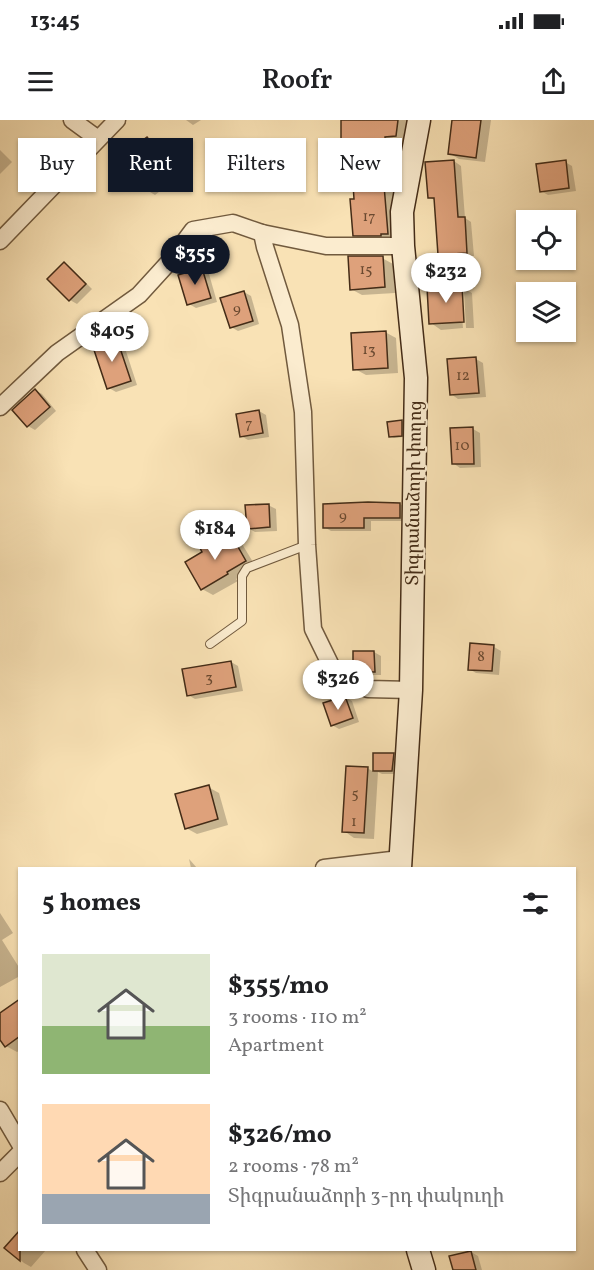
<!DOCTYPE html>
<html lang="en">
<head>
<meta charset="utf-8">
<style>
	:root { --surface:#fff; --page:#f6f6f6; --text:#202124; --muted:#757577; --accent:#111827 }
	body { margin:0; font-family:Vollkorn,"Noto Serif Armenian",serif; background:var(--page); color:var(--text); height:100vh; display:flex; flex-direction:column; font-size:22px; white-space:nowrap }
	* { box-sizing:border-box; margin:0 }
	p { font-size:20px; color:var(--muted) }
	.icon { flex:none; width:33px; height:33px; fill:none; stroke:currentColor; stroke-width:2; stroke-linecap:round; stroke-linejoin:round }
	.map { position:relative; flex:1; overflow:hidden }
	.drawer { position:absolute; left:18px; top:747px; width:558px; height:384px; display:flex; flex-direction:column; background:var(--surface); border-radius:0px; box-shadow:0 2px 4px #0004 }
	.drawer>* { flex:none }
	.guide { position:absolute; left:18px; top:18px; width:558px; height:54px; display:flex; gap:12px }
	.tools { position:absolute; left:516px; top:90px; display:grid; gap:12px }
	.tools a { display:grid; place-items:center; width:60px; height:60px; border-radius:0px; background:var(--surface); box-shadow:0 2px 4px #0004; font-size:30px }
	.price { position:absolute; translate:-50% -51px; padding:0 14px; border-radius:21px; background:#fff; color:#222; font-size:20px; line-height:39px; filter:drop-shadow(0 2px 3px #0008) }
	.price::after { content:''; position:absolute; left:50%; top:36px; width:18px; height:14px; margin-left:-9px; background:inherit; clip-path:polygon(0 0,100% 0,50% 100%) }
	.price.selected { background:var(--accent); color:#fff }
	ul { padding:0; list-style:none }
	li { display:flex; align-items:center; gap:18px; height:150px; padding:0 24px }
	li span { display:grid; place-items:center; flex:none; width:168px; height:120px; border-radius:0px; color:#555 }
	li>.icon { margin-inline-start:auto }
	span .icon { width:72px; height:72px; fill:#fffc; stroke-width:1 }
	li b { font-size:26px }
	h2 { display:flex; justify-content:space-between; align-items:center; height:72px; padding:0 24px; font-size:26px }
	.pill { padding:0 21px; border-radius:0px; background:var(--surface); box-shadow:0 2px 4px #0004; font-size:21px; line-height:54px }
	.pill.selected { background:var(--accent); color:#fff }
	.status { display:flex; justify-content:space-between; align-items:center; height:42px; padding:0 30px; background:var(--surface); direction:ltr }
	.status svg { height:16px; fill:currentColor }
	header { display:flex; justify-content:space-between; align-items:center; height:78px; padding:0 24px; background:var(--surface); font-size:27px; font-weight:600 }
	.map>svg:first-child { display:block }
	.shadow { fill:#0003 }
	.building { fill:#dea17b; stroke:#442c17; stroke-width:1.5 }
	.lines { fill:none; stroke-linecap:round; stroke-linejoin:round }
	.service-casing { stroke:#715a3e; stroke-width:10 }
	.minor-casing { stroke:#715a3e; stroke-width:19 }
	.secondary-casing { stroke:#442c17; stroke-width:25 }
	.service { stroke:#fbeccf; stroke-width:8 }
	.minor { stroke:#fbeccf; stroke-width:16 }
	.secondary { stroke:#fbeccf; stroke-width:22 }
	.labels { text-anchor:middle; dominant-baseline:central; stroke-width:4.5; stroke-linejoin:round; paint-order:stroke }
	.number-label { font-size:15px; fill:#6a4930 }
	.street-label { font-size:18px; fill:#442c17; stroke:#fbeccf }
</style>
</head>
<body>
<div class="status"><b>13:45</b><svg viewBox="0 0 49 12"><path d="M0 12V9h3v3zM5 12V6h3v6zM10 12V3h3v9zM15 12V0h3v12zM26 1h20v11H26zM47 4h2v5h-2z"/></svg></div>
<header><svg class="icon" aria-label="menu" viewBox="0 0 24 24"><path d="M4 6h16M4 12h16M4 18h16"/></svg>Roofr<svg class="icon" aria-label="share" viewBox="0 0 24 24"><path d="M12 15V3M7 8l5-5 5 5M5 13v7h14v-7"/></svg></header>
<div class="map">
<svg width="594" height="1150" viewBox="0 0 594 1150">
	<rect width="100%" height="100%" fill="#f9e2b5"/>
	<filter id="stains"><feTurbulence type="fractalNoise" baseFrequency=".00333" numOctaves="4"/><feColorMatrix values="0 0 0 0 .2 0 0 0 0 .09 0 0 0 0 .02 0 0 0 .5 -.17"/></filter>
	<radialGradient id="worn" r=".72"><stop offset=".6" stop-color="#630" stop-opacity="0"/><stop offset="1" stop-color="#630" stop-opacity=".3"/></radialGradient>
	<!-- shadow -->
	<g class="shadow">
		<path d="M186 0H201L193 5Z"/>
		<path d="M342 0H409L407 22 395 23 398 70V119L365 121 354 115 355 80 352 24 343 19Z"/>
		<path d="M453 0H491L485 42 459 39 449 33Z"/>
		<path d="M147 18 158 25 181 55 155 75 145 69Z"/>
		<path d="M0 30 12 42 0 54Z"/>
		<path d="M454 41 461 46 465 98 471 102 474 136 447 138 440 134 436 81 429 77Z"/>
		<path d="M565 42 572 46 576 71 548 75 541 71Z"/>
		<path d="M382 138 393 144 395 173 362 175 351 169Z"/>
		<path d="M64 144 71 148 92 169 77 184 70 180 49 159Z"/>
		<path d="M202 150 209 154 217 182 196 188 189 184Z"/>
		<path d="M461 167 472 173 474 208H466L464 171H460L463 208 441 210 431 203Z"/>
		<path d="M244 172 251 176 259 204 238 211 231 207Z"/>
		<path d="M385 212 396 218 398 253 366 255 355 249Z"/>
		<path d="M116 218 123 222 137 265 116 272 109 268Z"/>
		<path d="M476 239 483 243 486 277 458 279 451 274Z"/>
		<path d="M35 270 42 274 56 291 35 310 28 306Z"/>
		<path d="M259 291 266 295 269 317 248 320 241 316Z"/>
		<path d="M402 301 404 303V317L394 318 390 316Z"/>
		<path d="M473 309 480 313 481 347 460 348 453 343Z"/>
		<path d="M400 384 407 388V401H371V411H331L324 407V385Z"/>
		<path d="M268 385 276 389 277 411 255 412 248 408Z"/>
		<path d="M229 413 239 419 256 447 236 459 238 461 213 475 202 469 204 432Z"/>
		<path d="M471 525 494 527 501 531 499 555 476 553 469 549Z"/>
		<path d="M374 532 381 536V555H365L354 550Z"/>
		<path d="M231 542 238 546 243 571 195 579 188 575Z"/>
		<path d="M345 577 352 581 359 602 339 609 332 605Z"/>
		<path d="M375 634 393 635 400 639 399 654H382L378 652 374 719 354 718 344 711 367 648 374 652Z"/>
		<path d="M208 667 219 673 228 705 197 714 186 708Z"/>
		<path d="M189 739 190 740 197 748H191Z"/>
		<path d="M0 793 13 813 2 820 20 849V856L0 867Z"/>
		<path d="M20 881V930L17 932 6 926 0 917V895Z"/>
		<path d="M7 1128 20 1130H46L31 1147 24 1143Z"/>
		<path d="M471 1132 478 1136 482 1150H454Z"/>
	</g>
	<!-- building -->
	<g class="building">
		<path d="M341 0H398L396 16 385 17 388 64 384 65 388 114H381V116H353L350 79H354L350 20H341Z"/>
		<path d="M452 0H481L476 38 448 34Z"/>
		<path d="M147 17 171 48 144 70 119 38Z"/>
		<path d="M454 40 458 97H465L467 133 438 135 434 78H428L425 42Z"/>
		<path d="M566 40 569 68 540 72 536 44Z"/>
		<path d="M348 136H383L385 167 350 170Z"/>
		<path d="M64 142 86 164 69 181 47 159Z"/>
		<path d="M202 148 211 178 187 185 178 155Z"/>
		<path d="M462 165 464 202 429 204 427 167Z"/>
		<path d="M244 171 253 201 230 208 220 178Z"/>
		<path d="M386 211 388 248 353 250 351 213Z"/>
		<path d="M116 216 131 261 107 269 92 224Z"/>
		<path d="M476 237 479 273 450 275 447 239Z"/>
		<path d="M35 269 50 287 27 307 12 290Z"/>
		<path d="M259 290 263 313 240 317 236 294Z"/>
		<path d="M402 300V316L389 317 387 302Z"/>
		<path d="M473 307 474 344H452L450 308Z"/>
		<path d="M368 382 400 383V398H364V408H323V384Z"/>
		<path d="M269 384 270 407 247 409 245 385Z"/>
		<path d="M229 411 246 441 227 452 228 454 201 470 185 442 202 432 200 428Z"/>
		<path d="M470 523 494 525 492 551 468 550Z"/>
		<path d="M353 531H374L375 552H356L353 551Z"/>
		<path d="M231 541 236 567 187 576 182 549Z"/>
		<path d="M345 576 353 598 331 606 323 583Z"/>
		<path d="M373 633H394L392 651H373Z"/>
		<path d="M346 646 368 647 364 713 342 712Z"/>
		<path d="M209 665 218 699 185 709 175 674Z"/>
		<path d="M20 879V916L5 927 0 920V893Z"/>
		<path d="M20 1110V1141L4 1128Z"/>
		<path d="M471 1131 476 1150H453L449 1136Z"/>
	</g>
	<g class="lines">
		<!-- service casing -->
		<g class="service-casing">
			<path id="service" d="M210 524 242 501V456L247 448 307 425"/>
		</g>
		<!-- minor casing -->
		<g class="minor-casing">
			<g id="minor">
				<path d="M72 0 98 19"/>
				<path d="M262 113 265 127 290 205 303 292 307 425 313 509 335 554 368 569 411 570"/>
				<path d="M0 121 117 0"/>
				<path d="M0 287 57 233 139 175 170 141 193 110 233 103 262 113 326 126H403"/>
				<path d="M324 748 400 739"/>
				<path d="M0 990 20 1024"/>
				<path d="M0 1053 20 1033"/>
				<path d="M85 1130 98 1150"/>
			</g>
		</g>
		<!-- secondary casing -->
		<g class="secondary-casing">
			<g id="secondary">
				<path d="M400 748 411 570 416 258 403 126 402 92 419 0"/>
				<path d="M418 1130 424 1150"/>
			</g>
		</g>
		<!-- service -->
		<use href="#service" class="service"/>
		<!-- minor -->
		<use href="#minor" class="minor"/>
		<!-- secondary -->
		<use href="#secondary" class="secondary"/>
	</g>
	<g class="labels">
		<!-- number labels -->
		<g class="number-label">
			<text x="369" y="97">17</text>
			<text x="366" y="150">15</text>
			<text x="237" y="189">9</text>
			<text x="369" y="230">13</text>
			<text x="463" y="256">12</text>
			<text x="249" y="304">7</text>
			<text x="462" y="326">10</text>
			<text x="343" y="396">9</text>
			<text x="481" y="537">8</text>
			<text x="209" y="558">3</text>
			<text x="355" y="674">5</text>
			<text x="354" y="702">1</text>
		</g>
		<!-- street labels -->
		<g class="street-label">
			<text transform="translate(415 373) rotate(-89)">Տիգրանաձորի փողոց</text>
		</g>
	</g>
	<rect width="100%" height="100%" filter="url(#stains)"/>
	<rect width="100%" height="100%" fill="url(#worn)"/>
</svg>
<div class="tools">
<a><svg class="icon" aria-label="locate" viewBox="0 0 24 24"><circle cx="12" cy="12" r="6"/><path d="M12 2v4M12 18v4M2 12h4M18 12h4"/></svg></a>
<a><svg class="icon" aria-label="layers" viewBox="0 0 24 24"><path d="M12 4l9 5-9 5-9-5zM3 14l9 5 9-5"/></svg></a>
</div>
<b class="price selected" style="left:195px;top:166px">$355</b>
<b class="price" style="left:446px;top:184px">$232</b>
<b class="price" style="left:112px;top:243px">$405</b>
<b class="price" style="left:215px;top:441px">$184</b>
<b class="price" style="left:338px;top:591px">$326</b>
<div class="guide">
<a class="pill">Buy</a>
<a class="pill selected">Rent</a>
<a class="pill">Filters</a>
<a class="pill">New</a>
</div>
<section class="drawer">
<h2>5 homes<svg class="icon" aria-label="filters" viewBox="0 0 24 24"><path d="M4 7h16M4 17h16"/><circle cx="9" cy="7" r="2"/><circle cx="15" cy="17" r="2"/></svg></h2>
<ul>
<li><span style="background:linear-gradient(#dfe7d0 60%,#8fb573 0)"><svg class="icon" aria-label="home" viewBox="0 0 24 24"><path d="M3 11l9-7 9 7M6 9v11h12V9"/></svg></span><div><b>$355/mo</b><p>3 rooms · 110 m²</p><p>Apartment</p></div></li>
<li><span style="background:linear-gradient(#ffd9b3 75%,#9aa5b1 0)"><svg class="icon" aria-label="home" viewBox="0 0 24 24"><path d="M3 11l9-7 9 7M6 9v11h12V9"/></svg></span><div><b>$326/mo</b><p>2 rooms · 78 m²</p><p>Տիգրանաձորի 3-րդ փակուղի</p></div></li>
</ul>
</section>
</div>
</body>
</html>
